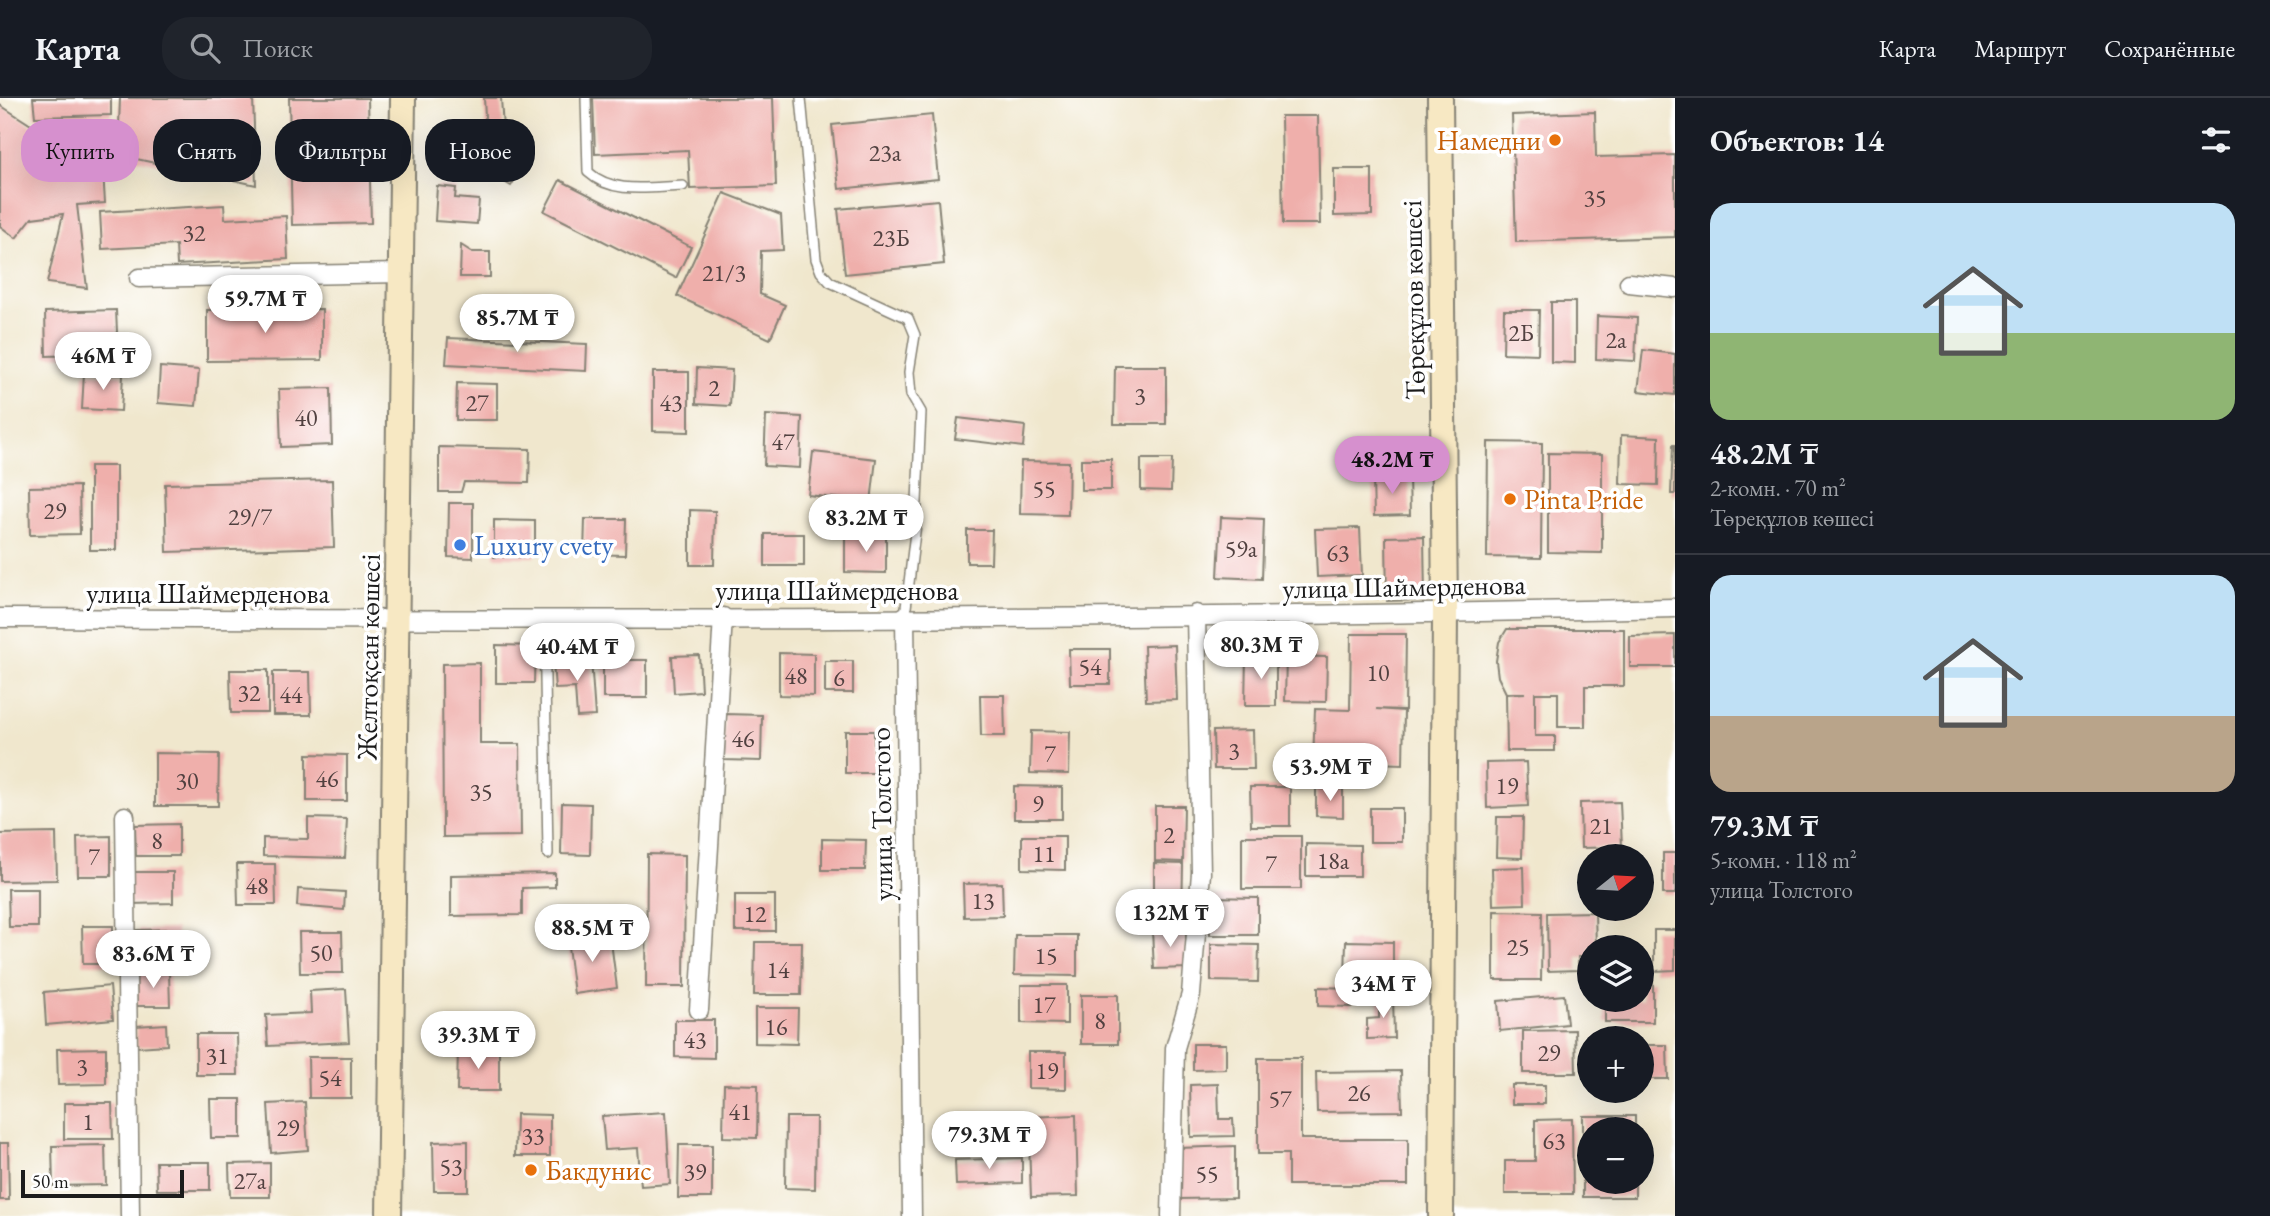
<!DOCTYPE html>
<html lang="ru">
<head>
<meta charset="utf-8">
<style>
	:root { --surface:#171b24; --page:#20242c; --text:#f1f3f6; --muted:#9ea1a6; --line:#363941; --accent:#d690ce }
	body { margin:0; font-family:"EB Garamond",serif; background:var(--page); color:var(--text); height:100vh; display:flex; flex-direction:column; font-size:26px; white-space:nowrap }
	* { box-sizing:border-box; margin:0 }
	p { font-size:23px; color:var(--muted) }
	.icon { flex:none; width:38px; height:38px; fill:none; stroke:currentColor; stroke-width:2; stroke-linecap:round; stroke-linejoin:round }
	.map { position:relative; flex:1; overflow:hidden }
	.drawer { display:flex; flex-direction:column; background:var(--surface); width:595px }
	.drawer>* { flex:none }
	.hud { position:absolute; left:21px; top:21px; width:665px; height:63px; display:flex; gap:14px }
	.needle { width:46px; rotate:72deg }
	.buttons { position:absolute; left:1577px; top:746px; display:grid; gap:14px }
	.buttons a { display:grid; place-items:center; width:77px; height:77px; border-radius:50%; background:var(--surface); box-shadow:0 7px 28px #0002; font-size:35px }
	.scale { position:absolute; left:21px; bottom:18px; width:163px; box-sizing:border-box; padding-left:7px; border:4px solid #1c1c1c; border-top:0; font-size:19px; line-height:24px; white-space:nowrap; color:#1c1c1c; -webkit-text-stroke:5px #fff; paint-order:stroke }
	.price { position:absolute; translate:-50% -60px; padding:0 16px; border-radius:24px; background:#fff; color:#222; font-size:23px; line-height:46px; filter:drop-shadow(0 2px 4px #0008) }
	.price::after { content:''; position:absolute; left:50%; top:42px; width:21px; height:16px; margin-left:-10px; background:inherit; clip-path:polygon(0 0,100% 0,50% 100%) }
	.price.on { background:var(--accent); color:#111 }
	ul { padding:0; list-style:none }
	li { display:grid; align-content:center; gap:14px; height:371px; padding:0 35px }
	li+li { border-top:2px solid var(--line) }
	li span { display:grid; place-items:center; height:217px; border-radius:21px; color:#555 }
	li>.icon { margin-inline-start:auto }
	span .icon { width:126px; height:126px; fill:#fffc; stroke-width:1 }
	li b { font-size:30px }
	h2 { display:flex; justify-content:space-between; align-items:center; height:84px; padding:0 35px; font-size:30px }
	.tag { padding:0 24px; border-radius:28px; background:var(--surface); box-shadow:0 7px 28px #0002; font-size:24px; line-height:63px }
	.tag.on { background:var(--accent); color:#111 }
	header { display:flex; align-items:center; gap:42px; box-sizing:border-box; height:98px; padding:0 35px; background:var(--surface); border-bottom:2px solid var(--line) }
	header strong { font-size:33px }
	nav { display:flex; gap:38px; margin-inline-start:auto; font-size:24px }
	.search { width:490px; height:63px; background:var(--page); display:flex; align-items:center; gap:18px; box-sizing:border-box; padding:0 24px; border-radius:28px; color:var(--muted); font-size:26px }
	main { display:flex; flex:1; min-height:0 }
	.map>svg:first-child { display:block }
	.building { fill:#efafab }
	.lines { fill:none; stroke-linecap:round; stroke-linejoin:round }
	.lane-casing { stroke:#868274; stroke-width:12 }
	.street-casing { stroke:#868274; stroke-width:21 }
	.secondary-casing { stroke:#868274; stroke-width:28 }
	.lane { stroke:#fff; stroke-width:9 }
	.street { stroke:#fff; stroke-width:18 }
	.secondary { stroke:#f7e8c3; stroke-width:24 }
	.food-dot { fill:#e8710a; stroke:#fff; stroke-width:2.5 }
	.shop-dot { fill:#3f7fe0; stroke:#fff; stroke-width:2.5 }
	.labels { text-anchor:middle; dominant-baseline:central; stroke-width:7; stroke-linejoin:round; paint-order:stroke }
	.number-label { font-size:24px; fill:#514140 }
	.food-label { font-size:28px; fill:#c56008; stroke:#fff; text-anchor:start }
	.street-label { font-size:28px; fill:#1c1c1c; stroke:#fff }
	.shop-label { font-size:28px; fill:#366cbe; stroke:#fff; text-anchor:start }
</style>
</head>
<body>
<header>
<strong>Карта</strong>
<div class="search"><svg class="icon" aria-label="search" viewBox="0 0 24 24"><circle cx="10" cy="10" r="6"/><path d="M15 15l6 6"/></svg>Поиск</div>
<nav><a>Карта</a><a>Маршрут</a><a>Сохранённые</a></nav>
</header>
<main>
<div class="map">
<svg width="1675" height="1118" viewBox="0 0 1675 1118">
	<rect width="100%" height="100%" fill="#fff"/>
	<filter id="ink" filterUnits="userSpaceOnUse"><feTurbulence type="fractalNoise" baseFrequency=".0143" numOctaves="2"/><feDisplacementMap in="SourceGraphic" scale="14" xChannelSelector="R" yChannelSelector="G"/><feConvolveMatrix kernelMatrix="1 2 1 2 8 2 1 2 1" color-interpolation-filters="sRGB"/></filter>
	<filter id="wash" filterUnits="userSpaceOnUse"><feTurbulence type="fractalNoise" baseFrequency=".00686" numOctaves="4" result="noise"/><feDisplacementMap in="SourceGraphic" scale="28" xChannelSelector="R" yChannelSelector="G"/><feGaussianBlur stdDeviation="1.57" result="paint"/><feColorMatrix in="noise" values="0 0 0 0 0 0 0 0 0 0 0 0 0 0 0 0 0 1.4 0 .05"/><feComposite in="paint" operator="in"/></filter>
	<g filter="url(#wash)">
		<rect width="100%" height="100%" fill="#f0e7cd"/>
		<g id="blocks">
			<!-- building -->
			<g class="building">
				<path d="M33 0H111V17L35 19Z"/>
				<path d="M120 0H253L256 87 118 57Z"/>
				<path d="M289 0H368L371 125 292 127Z"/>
				<path d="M484 0H501L504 46 524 66 511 88 470 64 486 36Z"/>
				<path d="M593 0H773L776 88 690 91 688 52 595 56Z"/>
				<path d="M0 7 48 38 69 75 103 72 105 105 77 107 87 190 47 185 63 116 32 120 16 140 0 128Z"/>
				<path d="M1595 14 1596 59 1675 57V139L1516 144 1512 17Z"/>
				<path d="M932 17 938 81 839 91 832 27Z"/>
				<path d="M1281 18H1318L1320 126H1283Z"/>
				<path d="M1334 71H1372V117L1334 118Z"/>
				<path d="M560 82 691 149 676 180 544 113Z"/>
				<path d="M437 88 456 90 455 100 479 102 477 126 435 123Z"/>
				<path d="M724 95 781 117 783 152 761 153 760 196 785 207 770 241 677 198Z"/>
				<path d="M938 102 944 166 845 176 838 111Z"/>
				<path d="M224 107 225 121 286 118 288 161 177 167 176 147 102 151 100 114Z"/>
				<path d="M461 147 472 154H490V179H460Z"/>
				<path d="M1551 204H1575V265L1551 264Z"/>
				<path d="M322 211V262L207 263V212Z"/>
				<path d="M116 212 118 256 46 258 45 214Z"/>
				<path d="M1504 212H1539L1538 256 1503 255Z"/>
				<path d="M1597 218 1637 220 1635 263 1596 261Z"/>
				<path d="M448 240 587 246 586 273 446 266Z"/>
				<path d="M1643 252 1675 256V297L1638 293Z"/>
				<path d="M1115 268H1166V326H1114Z"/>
				<path d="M160 269 199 272 196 308 158 305Z"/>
				<path d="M697 270 732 272 730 308 696 306Z"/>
				<path d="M653 274H689V334L653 333Z"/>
				<path d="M84 275 123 277 121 313 82 311Z"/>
				<path d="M457 285 497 286V322H456Z"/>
				<path d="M331 290 332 347 281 349 279 291Z"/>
				<path d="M766 317 802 319 800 370 764 368Z"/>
				<path d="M958 320 1025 328 1023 349 955 341Z"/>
				<path d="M1621 337 1659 339 1658 387 1620 386Z"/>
				<path d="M1488 344 1542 345 1541 460 1487 459Z"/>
				<path d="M1673 347H1675V396H1671Z"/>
				<path d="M439 349 530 351 529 385 464 384 461 394H439Z"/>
				<path d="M813 354 876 361 871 404 808 397Z"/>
				<path d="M1548 355 1602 356V455L1548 454Z"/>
				<rect x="1081" y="361" width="30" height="31"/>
				<path d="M1141 361H1172L1171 393 1141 392Z"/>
				<path d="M1021 363 1069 364 1068 417 1020 416Z"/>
				<rect x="90" y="368" width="26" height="84"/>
				<path d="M1409 379 1410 417 1374 418 1373 380Z"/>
				<path d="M332 382 334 449 167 454 165 386Z"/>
				<path d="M79 388 80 436 30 437 29 389Z"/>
				<path d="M449 405H473V460L448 459Z"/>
				<path d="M690 412 715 413 714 467H690Z"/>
				<path d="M1221 419 1264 421 1262 481 1218 479Z"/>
				<path d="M585 421H626L625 457 584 456Z"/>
				<path d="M494 422 535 423V459H494Z"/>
				<path d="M1360 430 1362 477 1317 479 1315 431Z"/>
				<path d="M967 432H992L991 465H967Z"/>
				<rect x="765" y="436" width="39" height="32"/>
				<path d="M845 438H886V475L845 474Z"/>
				<path d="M1424 438 1425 502 1387 503 1386 439Z"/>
				<path d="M1507 531H1624V588H1585V629H1558V595H1535V638H1555V653H1507L1506 596 1525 595H1506L1498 579 1496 563 1499 544Z"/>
				<path d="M1351 536H1406L1405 612 1376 611 1404 613 1403 666 1313 663 1315 611 1350 612Z"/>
				<path d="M1675 537V569H1630V538Z"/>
				<path d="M496 547 535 548 534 585H496Z"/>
				<path d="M1175 547 1177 602 1146 603 1144 548Z"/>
				<path d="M1069 551H1110V586H1070Z"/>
				<path d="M779 555 814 556V598L779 597Z"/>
				<path d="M699 557 701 593 674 595 672 558Z"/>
				<path d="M1246 557H1276V608H1245Z"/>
				<path d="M1286 558 1327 559 1326 604 1285 603Z"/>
				<path d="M591 561 595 618 577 619 575 590 555 591 553 564Z"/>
				<rect x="603" y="562" width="44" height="38"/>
				<rect x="825" y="563" width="28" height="32"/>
				<path d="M480 565V646H520L521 738 443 739 442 566Z"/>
				<path d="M230 572H268V615H231Z"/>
				<path d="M273 574H310L311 617H273Z"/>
				<path d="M980 597H1004L1005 638H981Z"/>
				<path d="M725 616 762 617 761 663 724 662Z"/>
				<path d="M1253 632 1254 671H1214L1213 633Z"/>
				<rect x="845" y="633" width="29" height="42"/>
				<path d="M1031 633 1070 634 1069 676 1030 675Z"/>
				<path d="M155 655 219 656 218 708H155Z"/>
				<path d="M307 656 347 657V703H307Z"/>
				<path d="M1526 664 1528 708 1487 710 1486 665Z"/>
				<path d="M1014 688 1062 689V721H1014Z"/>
				<path d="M1250 689H1290V728H1251Z"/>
				<path d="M1316 691H1343V719L1316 718Z"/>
				<path d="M1620 704 1622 749 1581 750 1580 705Z"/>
				<path d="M562 705 591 706 590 757 561 756Z"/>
				<path d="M1155 708H1184L1183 764 1155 763Z"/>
				<rect x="1370" y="710" width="32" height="34"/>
				<path d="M1497 719H1523L1522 760 1496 759Z"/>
				<path d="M308 720 347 721 345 760 263 758V740L308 741Z"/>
				<path d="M179 726V758H136L135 727Z"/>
				<path d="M56 735 57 782 0 783V736Z"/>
				<path d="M111 738V778H78L77 739Z"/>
				<path d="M1022 738H1065V772L1022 771Z"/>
				<rect x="1242" y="738" width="59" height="53"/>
				<path d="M822 741 866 742 865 772H822Z"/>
				<path d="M1306 746 1360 747V778H1306Z"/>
				<rect x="1663" y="755" width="12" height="41"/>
				<path d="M647 756 685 757 684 889H646Z"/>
				<path d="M1154 765 1183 766 1182 821 1154 820Z"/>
				<path d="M237 766H275L276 807H238Z"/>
				<path d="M1524 769 1525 806 1493 807 1492 770Z"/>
				<path d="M129 774H173V805L130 806Z"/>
				<path d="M555 775V789L522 790V817L451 818V777Z"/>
				<path d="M1002 785 1003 818 964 819 963 786Z"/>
				<path d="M8 791H38V829H9Z"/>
				<path d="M298 791 345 794 344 812 297 808Z"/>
				<rect x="735" y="797" width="40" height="36"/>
				<path d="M1210 799 1258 800V837H1210Z"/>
				<path d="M1494 813 1542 814 1541 882H1494Z"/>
				<path d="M1595 814 1596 849H1589V859H1578V872L1548 873 1547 815Z"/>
				<path d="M82 828H113V866H83Z"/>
				<path d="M1186 830 1187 870 1154 871 1152 832Z"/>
				<path d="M176 831 177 860H139L138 832Z"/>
				<path d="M1654 832H1675V872L1654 873Z"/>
				<path d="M299 834H342L343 875H300Z"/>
				<path d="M610 836 617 890 574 896 567 841Z"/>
				<path d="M1015 837H1077V878L1014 877Z"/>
				<path d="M1346 843 1393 844V881L1345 880Z"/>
				<path d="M755 844H802L801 897H754Z"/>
				<path d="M1211 846 1259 847 1258 884 1211 883Z"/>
				<path d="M136 875H169L170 908H137Z"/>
				<path d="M1642 883H1653V924H1605V901H1642Z"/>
				<path d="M1021 887H1067V926L1021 925Z"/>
				<path d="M110 888 113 921 46 927 44 894Z"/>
				<path d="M1318 889 1351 890V909L1318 908Z"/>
				<path d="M346 891 349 944 268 948 266 917 311 915 310 893Z"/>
				<path d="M1379 896H1393L1394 940 1367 941V921L1379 920Z"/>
				<rect x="1081" y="897" width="37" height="49"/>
				<path d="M1564 897 1567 926 1500 933 1498 903Z"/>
				<path d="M755 910H798L797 946 755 945Z"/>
				<path d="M675 922H714V960L675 959Z"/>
				<path d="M166 926 167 947 137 949 136 928Z"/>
				<path d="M1575 932 1576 975H1523V933Z"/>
				<path d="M196 936H237L238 977H196Z"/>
				<path d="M1193 946H1226V971L1193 972Z"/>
				<path d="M1642 947H1667L1668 981H1642Z"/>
				<path d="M106 950V986L58 987 57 951Z"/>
				<path d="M458 952 499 953V993H457Z"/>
				<path d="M1028 954H1066V991L1028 990Z"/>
				<path d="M308 959H351V1000H309Z"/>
				<path d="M1258 960H1301V1041H1408V1087H1288V1056H1258Z"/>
				<path d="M1401 973 1402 1013 1317 1014 1316 974Z"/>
				<path d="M724 986 758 987 757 1040 723 1039Z"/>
				<path d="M1218 986 1219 1021H1233L1234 1038 1191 1039 1190 987Z"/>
				<rect x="1512" y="987" width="33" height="19"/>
				<path d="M210 1001H241V1040H211Z"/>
				<path d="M305 1004 308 1052 271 1055 268 1006Z"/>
				<path d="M64 1005H112L113 1041H64Z"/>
				<path d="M666 1014 670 1086 641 1088 638 1050 605 1052 602 1018Z"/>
				<path d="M1017 1014 1019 1046 977 1048 976 1015Z"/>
				<path d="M516 1016 550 1017V1058H515Z"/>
				<path d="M1076 1017 1078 1098 1031 1099 1028 1019Z"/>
				<path d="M1583 1018H1635V1031H1589V1083H1635V1099H1583Z"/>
				<path d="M786 1019H816L815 1091 785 1090Z"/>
				<path d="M1572 1021 1573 1096H1505V1063H1535V1022Z"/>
				<path d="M468 1043V1093H434L433 1044Z"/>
				<path d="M0 1045H8L9 1102H0Z"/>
				<path d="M105 1047 106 1087 53 1088 52 1048Z"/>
				<path d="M679 1047H712V1100H678Z"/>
				<path d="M1235 1048V1100L1179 1101 1178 1050Z"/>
				<path d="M1022 1060V1085L956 1087 955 1062Z"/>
				<path d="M156 1064H210V1092H157Z"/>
				<path d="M270 1065V1099H230L229 1066Z"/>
			</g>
		</g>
	</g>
	<g filter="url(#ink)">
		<use href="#blocks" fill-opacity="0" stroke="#868274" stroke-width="2"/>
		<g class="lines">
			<!-- lane casing -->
			<g class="lane-casing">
				<g id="lane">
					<path d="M586 0 588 74C613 97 650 89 683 88"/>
					<path d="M801 0 816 161 821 174 830 184 908 220 915 237 909 274 911 297 921 314 916 426 905 518"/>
					<path d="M544 521 548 756"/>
				</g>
			</g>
			<!-- street casing -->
			<g class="street-casing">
				<g id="street">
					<path d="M139 180 401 175"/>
					<path d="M1629 185 1675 190"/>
					<path d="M905 518 912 1118"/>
					<path d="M0 520C558 523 1118 523 1675 510"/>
					<path d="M125 718 130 1118"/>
					<path d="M699 912 723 519"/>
					<path d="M1171 1118 1175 950 1191 896 1201 775 1196 516"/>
				</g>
			</g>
			<!-- secondary casing -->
			<g class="secondary-casing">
				<g id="secondary">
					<path d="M1440 0 1445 515 1441 1118"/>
					<path d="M389 1118 403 0"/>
				</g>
			</g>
			<!-- lane -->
			<use href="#lane" class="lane"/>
			<!-- street -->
			<use href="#street" class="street"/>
			<!-- secondary -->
			<use href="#secondary" class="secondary"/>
		</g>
	</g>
	<!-- markers -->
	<g class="food-dot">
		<circle cx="1555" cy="42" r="7"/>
		<circle cx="1510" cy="401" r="7"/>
		<circle cx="531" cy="1072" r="7"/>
	</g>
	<circle class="shop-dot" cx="460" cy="447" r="7"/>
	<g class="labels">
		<!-- number labels -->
		<g class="number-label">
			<text x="885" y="54">23а</text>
			<text x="1595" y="99">35</text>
			<text x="194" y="134">32</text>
			<text x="891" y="139">23Б</text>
			<text x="724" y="174">21/3</text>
			<text x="1521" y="234">2Б</text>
			<text x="1616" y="241">2а</text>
			<text x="714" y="289">2</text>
			<text x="1140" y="297">3</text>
			<text x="477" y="304">27</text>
			<text x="671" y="304">43</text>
			<text x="306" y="319">40</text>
			<text x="783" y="343">47</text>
			<text x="1044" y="390">55</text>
			<text x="55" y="412">29</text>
			<text x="250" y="418">29/7</text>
			<text x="1241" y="450">59а</text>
			<text x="1338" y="454">63</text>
			<text x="1090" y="568">54</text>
			<text x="1378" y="574">10</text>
			<text x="796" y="577">48</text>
			<text x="839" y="579">6</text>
			<text x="249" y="594">32</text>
			<text x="291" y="596">44</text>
			<text x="743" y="640">46</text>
			<text x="1234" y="652">3</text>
			<text x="1050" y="655">7</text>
			<text x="327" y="680">46</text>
			<text x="187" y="682">30</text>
			<text x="1507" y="687">19</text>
			<text x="481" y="693">35</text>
			<text x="1038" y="705">9</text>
			<text x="1601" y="727">21</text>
			<text x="1169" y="736">2</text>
			<text x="157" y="742">8</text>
			<text x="1044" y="755">11</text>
			<text x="94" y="758">7</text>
			<text x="1333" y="762">18а</text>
			<text x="1271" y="765">7</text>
			<text x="257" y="787">48</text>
			<text x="983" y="802">13</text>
			<text x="755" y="815">12</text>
			<text x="1518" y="848">25</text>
			<text x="321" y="854">50</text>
			<text x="1046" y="857">15</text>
			<text x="778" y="871">14</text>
			<text x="1044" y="906">17</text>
			<text x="1100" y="922">8</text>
			<text x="776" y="928">16</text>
			<text x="695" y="941">43</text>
			<text x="1549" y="954">29</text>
			<text x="217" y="957">31</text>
			<text x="82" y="968">3</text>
			<text x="1047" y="972">19</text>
			<text x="330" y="979">54</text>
			<text x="1359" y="994">26</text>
			<text x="1280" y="1000">57</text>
			<text x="740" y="1013">41</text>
			<text x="88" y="1023">1</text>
			<text x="288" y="1029">29</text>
			<text x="533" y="1037">33</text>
			<text x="1554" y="1042">63</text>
			<text x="451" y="1068">53</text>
			<text x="695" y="1073">39</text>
			<text x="1207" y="1075">55</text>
			<text x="250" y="1082">27а</text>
		</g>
		<!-- food labels -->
		<g class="food-label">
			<text x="1541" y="42" text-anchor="end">Намедни</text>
			<text x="1524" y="401">Pinta Pride</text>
			<text x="545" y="1072">Бакдунис</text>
		</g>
		<!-- street labels -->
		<g class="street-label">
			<text transform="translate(1413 202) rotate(-91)">Төреқұлов көшесі</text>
			<text transform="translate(1404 488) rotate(-1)">улица Шаймерденова</text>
			<text x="837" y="492">улица Шаймерденова</text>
			<text x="208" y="495">улица Шаймерденова</text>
			<text transform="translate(368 559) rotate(-89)">Желтоқсан көшесі</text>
			<text transform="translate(881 716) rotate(-91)">улица Толстого</text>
		</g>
		<!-- shop labels -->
		<g class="shop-label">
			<text x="474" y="447">Luxury cvety</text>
		</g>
	</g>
</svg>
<div class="buttons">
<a><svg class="needle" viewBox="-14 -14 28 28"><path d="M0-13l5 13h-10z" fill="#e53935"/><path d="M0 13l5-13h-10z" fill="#9ea1a6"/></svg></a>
<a><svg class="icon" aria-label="layers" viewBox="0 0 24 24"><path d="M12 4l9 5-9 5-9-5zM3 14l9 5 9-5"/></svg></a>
<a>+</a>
<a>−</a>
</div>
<div class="scale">50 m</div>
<b class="price" style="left:265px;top:237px">59.7M ₸</b>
<b class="price" style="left:517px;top:256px">85.7M ₸</b>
<b class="price" style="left:103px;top:294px">46M ₸</b>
<b class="price on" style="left:1392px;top:398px">48.2M ₸</b>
<b class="price" style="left:866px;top:456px">83.2M ₸</b>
<b class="price" style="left:1261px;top:583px">80.3M ₸</b>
<b class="price" style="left:577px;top:585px">40.4M ₸</b>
<b class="price" style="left:1330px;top:705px">53.9M ₸</b>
<b class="price" style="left:1170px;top:851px">132M ₸</b>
<b class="price" style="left:592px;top:866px">88.5M ₸</b>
<b class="price" style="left:153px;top:892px">83.6M ₸</b>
<b class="price" style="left:1383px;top:922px">34M ₸</b>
<b class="price" style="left:478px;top:973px">39.3M ₸</b>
<b class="price" style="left:989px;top:1073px">79.3M ₸</b>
<div class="hud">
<a class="tag on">Купить</a>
<a class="tag">Снять</a>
<a class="tag">Фильтры</a>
<a class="tag">Новое</a>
</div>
</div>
<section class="drawer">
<h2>Объектов: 14<svg class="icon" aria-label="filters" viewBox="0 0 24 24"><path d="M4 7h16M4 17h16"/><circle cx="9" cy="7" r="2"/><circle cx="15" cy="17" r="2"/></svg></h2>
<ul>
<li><span style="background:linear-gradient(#bfe0f5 60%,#8fb573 0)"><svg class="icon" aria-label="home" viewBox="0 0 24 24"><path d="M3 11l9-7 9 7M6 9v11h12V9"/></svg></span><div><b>48.2M ₸</b><p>2-комн. · 70 m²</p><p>Төреқұлов көшесі</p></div></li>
<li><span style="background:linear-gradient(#bfe0f5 65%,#b9a48a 0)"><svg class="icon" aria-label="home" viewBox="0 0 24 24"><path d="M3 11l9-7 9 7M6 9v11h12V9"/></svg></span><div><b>79.3M ₸</b><p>5-комн. · 118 m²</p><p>улица Толстого</p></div></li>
</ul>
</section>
</main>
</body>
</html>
